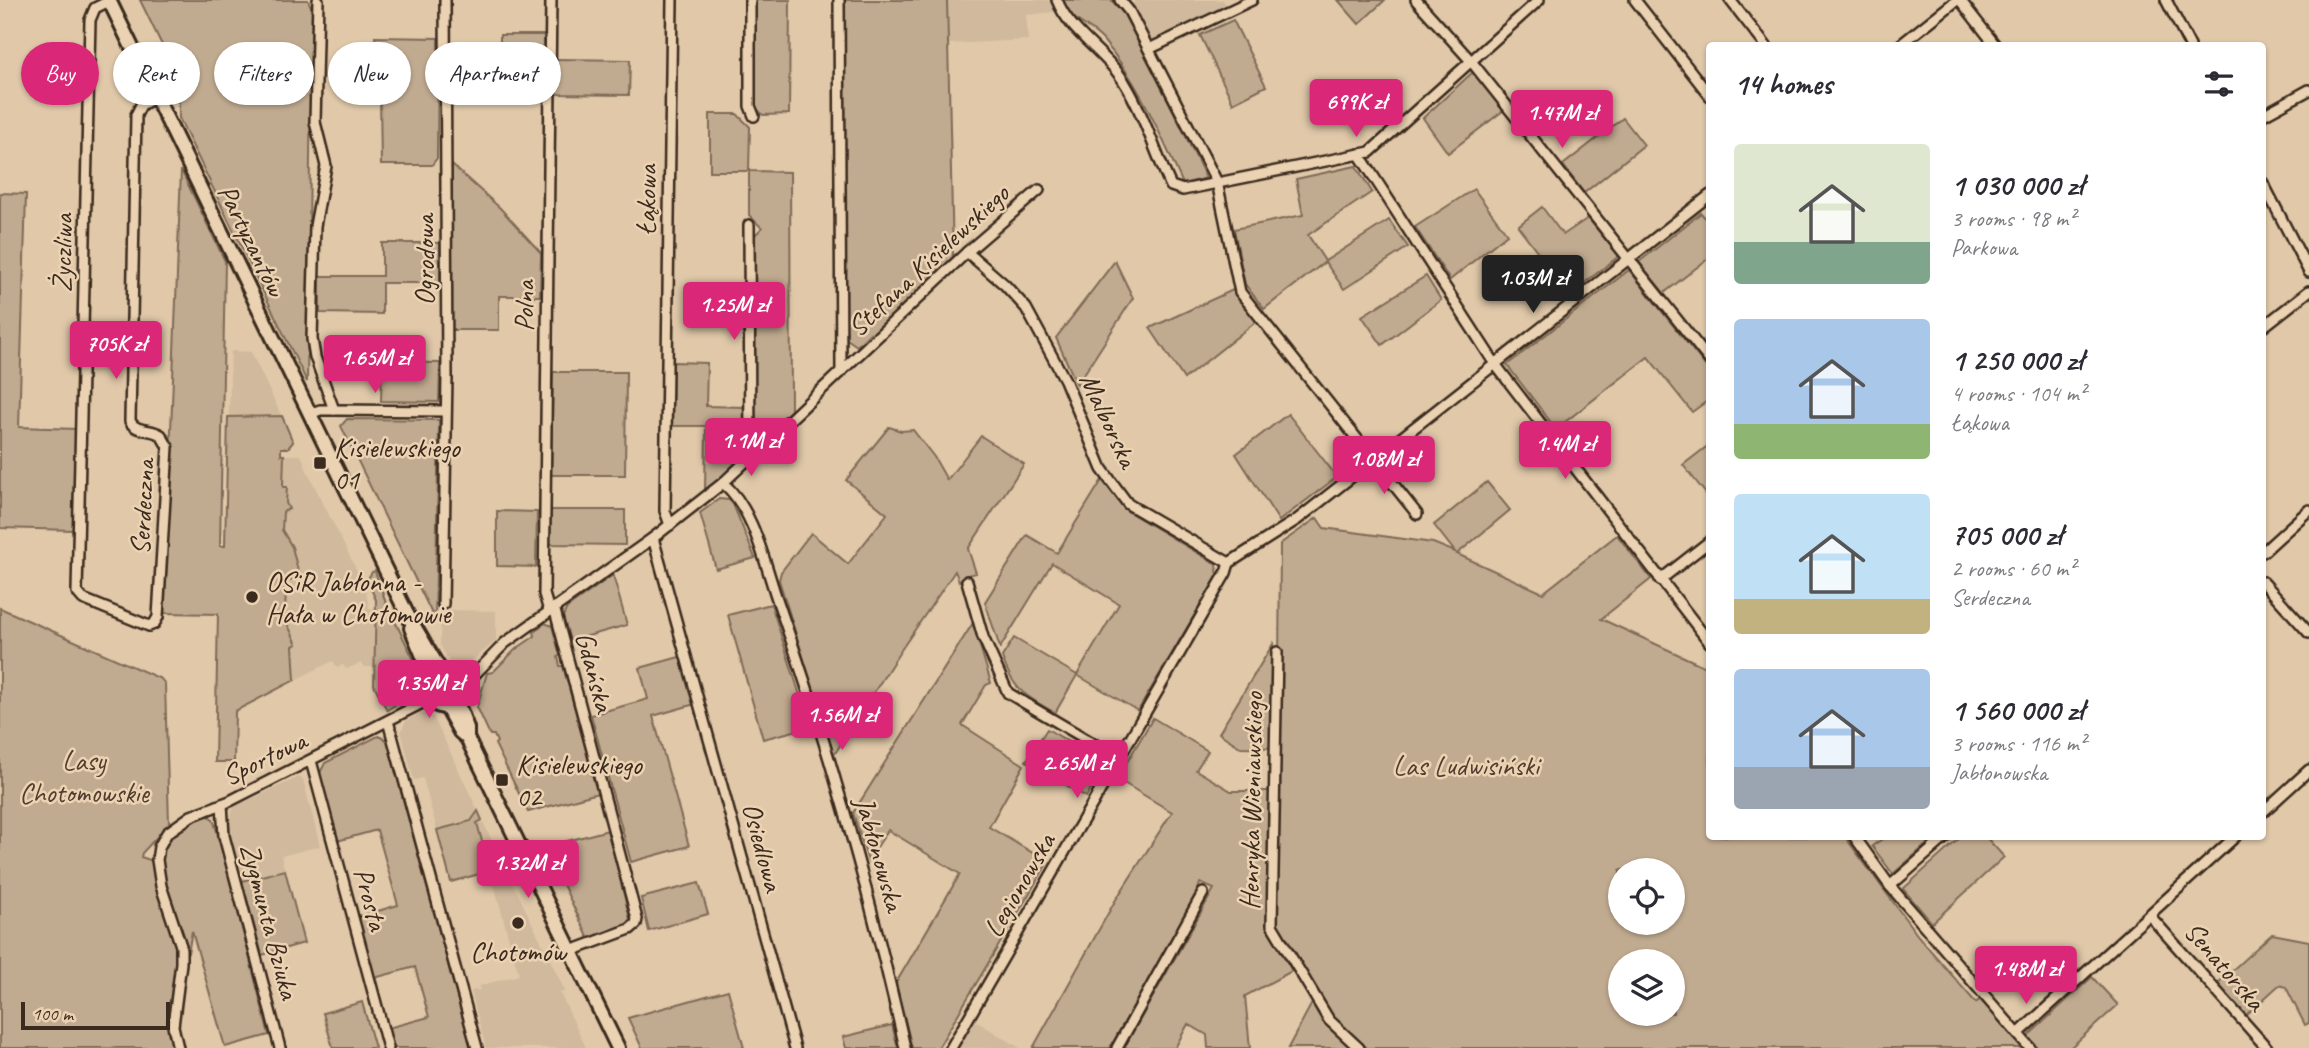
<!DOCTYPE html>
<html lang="en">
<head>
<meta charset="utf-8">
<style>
	:root { --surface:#fff; --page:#f2f2f3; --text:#2b2b33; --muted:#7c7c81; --accent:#db2777 }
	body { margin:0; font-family:Caveat,sans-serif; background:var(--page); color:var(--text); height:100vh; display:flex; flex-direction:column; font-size:26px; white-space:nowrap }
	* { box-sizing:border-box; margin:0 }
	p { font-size:23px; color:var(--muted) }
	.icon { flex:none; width:38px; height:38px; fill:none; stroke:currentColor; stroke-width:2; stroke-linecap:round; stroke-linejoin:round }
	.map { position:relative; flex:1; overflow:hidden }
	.side { position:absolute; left:1706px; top:42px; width:560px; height:798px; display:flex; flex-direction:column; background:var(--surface); border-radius:7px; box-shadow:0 2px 5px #0004 }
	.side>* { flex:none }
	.hud { position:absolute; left:21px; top:42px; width:665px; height:63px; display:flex; gap:14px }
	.controls { position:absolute; left:1608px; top:858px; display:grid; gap:14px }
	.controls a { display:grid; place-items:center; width:77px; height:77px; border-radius:50%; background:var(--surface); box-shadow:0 2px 5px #0004; font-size:35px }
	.scale { position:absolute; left:21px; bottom:18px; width:149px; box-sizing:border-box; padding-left:7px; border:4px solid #3b2a1e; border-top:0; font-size:19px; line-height:24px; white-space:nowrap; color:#3b2a1e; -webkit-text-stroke:5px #ead2b2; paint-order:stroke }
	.price { position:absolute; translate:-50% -60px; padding:0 16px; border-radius:7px; background:var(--accent); color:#fff; font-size:23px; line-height:46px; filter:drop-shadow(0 2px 4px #0008) }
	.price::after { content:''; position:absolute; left:50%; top:42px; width:21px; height:16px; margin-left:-10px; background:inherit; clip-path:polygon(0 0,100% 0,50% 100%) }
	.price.selected { background:#222; color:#fff }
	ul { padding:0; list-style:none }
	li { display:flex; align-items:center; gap:21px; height:175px; padding:0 28px }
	li span { display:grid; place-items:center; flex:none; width:196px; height:140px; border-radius:7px; color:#555 }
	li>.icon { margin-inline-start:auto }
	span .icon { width:84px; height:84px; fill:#fffc; stroke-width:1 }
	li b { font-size:30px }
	h2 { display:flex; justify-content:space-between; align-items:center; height:84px; padding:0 28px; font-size:30px }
	.pill { padding:0 24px; border-radius:32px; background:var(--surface); box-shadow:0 2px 5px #0004; font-size:24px; line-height:63px }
	.pill.selected { background:var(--accent); color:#fff }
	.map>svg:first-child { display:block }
	.built { fill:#d0b99c }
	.green { fill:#c1ab90; stroke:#7e6a57; stroke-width:2; fill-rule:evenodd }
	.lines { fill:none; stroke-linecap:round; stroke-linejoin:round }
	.minor-casing { stroke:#3b2a1e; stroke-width:14 }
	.tertiary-casing { stroke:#3b2a1e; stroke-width:18 }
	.minor { stroke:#ead2b2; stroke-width:9 }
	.tertiary { stroke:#ead2b2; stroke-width:12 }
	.poi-dot { fill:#3b2a1e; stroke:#ead2b2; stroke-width:2.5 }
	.labels { text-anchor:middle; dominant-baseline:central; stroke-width:5; stroke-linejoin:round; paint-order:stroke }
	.street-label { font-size:28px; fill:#3b2a1e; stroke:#ead2b2 }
	.poi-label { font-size:28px; fill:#3b2a1e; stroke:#ead2b2; text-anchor:start }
	.park-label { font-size:28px; fill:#4f3d2f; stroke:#ead2b2 }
</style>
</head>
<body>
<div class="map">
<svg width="2309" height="1048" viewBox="0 0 2309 1048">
	<rect width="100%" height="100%" fill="#e0c8a9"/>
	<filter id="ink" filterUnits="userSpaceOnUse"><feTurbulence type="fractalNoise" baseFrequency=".0143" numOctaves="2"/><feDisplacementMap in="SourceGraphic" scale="14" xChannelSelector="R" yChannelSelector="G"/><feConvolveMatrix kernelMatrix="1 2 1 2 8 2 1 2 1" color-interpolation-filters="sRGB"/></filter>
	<g filter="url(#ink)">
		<!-- built -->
		<g class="built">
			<path d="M947 0H1052L1055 12 1026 15 1028 40 948 44Z"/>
			<path d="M1137 0H1223L1227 6 1153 41 1132 4Z"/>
			<path d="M231 351 251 352 282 417H229Z"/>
			<path d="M284 455H300L303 459 307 471 365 587 369 608 376 610 375 667H364L361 663 346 669 343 665 337 668 333 661 295 680 293 646 297 644 285 619 286 582 299 575 292 547 282 530 287 488 283 487Z"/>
			<path d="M441 610 496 611V641L464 667 450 663 440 645Z"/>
			<path d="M421 713 434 718 478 811 471 820 437 830 423 778 414 780 401 732 406 721Z"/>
			<path d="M299 777 303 779 320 846 281 856 285 870 242 881 227 827 234 807Z"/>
			<path d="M482 820 565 991 560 993 586 1048H486L471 991 480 990 479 986 519 975 477 823Z"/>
			<path d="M974 1020 1020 1048H958Z"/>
		</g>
		<!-- green -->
		<g class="green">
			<path d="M140 0H308L312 9 307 382 179 118V80Z"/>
			<path d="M755 0H790L789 114 763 115 754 106Z"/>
			<path d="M843 0H947L953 257 871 338 870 333 857 346 844 337Z"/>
			<path d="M1062 0H1111L1122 11 1137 36 1206 178 1183 184C1160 134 1139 82 1103 40 1090 25 1068 21 1062 0Z"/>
			<path d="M1338 0H1385L1359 24Z"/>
			<path d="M1233 20 1266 86 1233 103 1200 35Z"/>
			<path d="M500 35H544L543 79H500Z"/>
			<path d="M375 37 438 38 437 158 432 165H381L380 95 375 80Z"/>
			<path d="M556 59 630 60 629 95 556 94Z"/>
			<path d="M1474 71 1504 110 1448 153 1423 118Z"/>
			<path d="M710 114H737L750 127 749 171 790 172 791 410 757 443 753 442 754 236 762 228 749 215V171H710Z"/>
			<path d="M1623 118 1644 145 1584 193 1563 165Z"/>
			<path d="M452 165 500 208 541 253 540 296H499V330H452Z"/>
			<path d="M1356 166 1372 192 1308 235 1325 261 1389 220 1408 247 1344 289 1325 262 1264 309 1245 284 1234 229 1303 215 1296 179Z"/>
			<path d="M181 170 225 261 220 546H225L228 417 282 416 293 442 288 448H281V455H284L283 487H287L286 503 289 509 283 512 282 530 292 547 299 575 286 582 285 619 297 644 293 646 295 680 235 711 234 762H215L218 614 164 613Z"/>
			<path d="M1474 189 1507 234 1450 280 1415 227Z"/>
			<path d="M0 193 26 194 19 427 76 429 73 530 0 528Z"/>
			<path d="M1542 207 1563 235 1588 218 1619 256 1570 294 1518 226Z"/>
			<path d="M1701 213 1710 224V257L1664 293 1639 262Z"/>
			<path d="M382 243H440V283H382V314L320 313V276H382Z"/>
			<path d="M1115 261 1133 298 1077 385 1056 338Z"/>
			<path d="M1629 270 1710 372V399L1692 412 1648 357 1556 429 1507 365Z"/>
			<path d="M1426 276 1441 300 1382 345 1362 316Z"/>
			<path d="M1233 290 1258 320 1184 379 1150 328Z"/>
			<path d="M382 362 440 363 439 402 381 401Z"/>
			<path d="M673 362 707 363 706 406 744 407C744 456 747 459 705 490L706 426H672Z"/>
			<path d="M553 372H626L625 475H551Z"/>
			<path d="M1288 414 1337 477 1279 521 1236 454Z"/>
			<path d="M347 419 439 420 435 620 341 426Z"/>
			<path d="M889 427 901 431 913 430 934 457 947 480 981 436 1024 464 968 549 976 573 964 576 959 581 955 571 901 650 834 755 779 580 781 572 811 533 848 564 887 514 846 480Z"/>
			<path d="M1710 444V499L1683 465Z"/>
			<path d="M1102 480 1127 511 1216 564 1218 575 1138 711 1077 675 1055 713C1025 695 1014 692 1002 657L1014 638 1077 675 1119 604 1052 563 1000 648 985 602 1027 535 1057 553Z"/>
			<path d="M1487 482 1510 510 1457 554 1543 593 1617 535 1651 579 1601 619 1710 669V836L1845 837 1918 936 1976 1003 1982 997 2025 1048H1367L1329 1013 1277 925 1280 544 1317 518 1324 528 1433 543 1455 552 1434 525ZM1620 870H1673V922H1620ZM1620 961H1673V1013H1620Z"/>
			<path d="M719 499 729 500 733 504 755 558 716 569 700 513Z"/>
			<path d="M551 510H625V545L550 544Z"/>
			<path d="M497 511 537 512 536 567 497 566Z"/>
			<path d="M375 571 386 603 420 672 416 692 387 710 374 685 376 600 367 580 372 572Z"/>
			<path d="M613 575 627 625 570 641 563 616 567 608Z"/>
			<path d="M771 604 810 727 763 739 728 615Z"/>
			<path d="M0 608 161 679 165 684 169 824 142 853 141 857 153 861 155 876 176 947 177 959 170 1023 174 1048H0Z"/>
			<path d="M545 623 552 626 560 655 558 657 560 666H563L598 793 528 812 495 744 497 742 494 735H490L477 707 487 673 493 672 516 649 535 636 534 632Z"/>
			<path d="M973 623 991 683 986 685 962 725 1024 765 989 827 1048 862 938 1048H912L896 983 960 874 888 830 868 861 853 813Z"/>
			<path d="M1273 644 1272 748 1240 747 1219 733Z"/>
			<path d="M683 656 695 704 653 716 689 846 631 862 591 715 648 699 640 668Z"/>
			<path d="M1153 718 1208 751 1196 770 1231 791H1270L1268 927 1292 971 1245 996 1250 1048H1208L1207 1035 1188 1024 1175 1048H1124L1214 889 1200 883 1197 893 1110 1048H1033L1115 901 1172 812 1117 779Z"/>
			<path d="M1047 729 1100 760 1102 770 1086 797 1026 761Z"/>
			<path d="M378 736 387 740 471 1048H393L388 1028 429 1017 415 967 374 978 358 917 398 905 377 830 337 841 319 775 325 763Z"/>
			<path d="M478 811 482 820 477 823 490 871 451 882 437 830 471 821Z"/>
			<path d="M207 815 213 819 220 841 269 1035 225 1047 192 931 188 953C177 918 141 850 181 825 188 820 199 818 207 815Z"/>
			<path d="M608 830 630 919 627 926 589 939 545 847Z"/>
			<path d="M1962 836 1986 837 2004 857 1932 923 1903 889Z"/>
			<path d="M1885 837V836L1935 837 1893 874 1872 846Z"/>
			<path d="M285 870 304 943 262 955 242 881Z"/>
			<path d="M699 883 708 914 649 931 641 898Z"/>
			<path d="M2272 934 2309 941V1023L2305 1025 2286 987 2279 985 2246 1015 2217 984Z"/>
			<path d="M2092 977 2118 1005 2070 1048H2037L2027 1037Z"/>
			<path d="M728 990 744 1048H642L628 1018Z"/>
			<path d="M362 1002 375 1048H333L323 1013Z"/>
			<path d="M1312 1003 1322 1021 1351 1048H1288Z"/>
			<path d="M892 1025 898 1048H846L843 1037Z"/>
		</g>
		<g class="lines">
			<!-- minor casing -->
			<g class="minor-casing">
				<g id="minor">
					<path d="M318 0 315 122 326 166 315 226 312 339 315 357 334 410"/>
					<path d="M750 0V106L754 116"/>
					<path d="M839 0 841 372"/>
					<path d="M1057 0C1070 34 1108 53 1126 85 1145 116 1155 153 1171 186L1183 190 1370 152 1539 0"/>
					<path d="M1120 0 1129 11 1217 182 1240 292 1417 514"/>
					<path d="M1416 0 1471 61 1710 361"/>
					<path d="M1635 0 1710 96"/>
					<path d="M1730 0 1766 46"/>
					<path d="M1960 0 1996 46"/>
					<path d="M2166 0 2190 46"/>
					<path d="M109 1 95 8 90 20 77 592 83 599 149 626 154 624 158 617 168 447 161 435C151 428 136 433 130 421L136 115 141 105 156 97"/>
					<path d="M1899 46 1957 0"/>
					<path d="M1149 49 1252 0"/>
					<path d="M2263 115 2309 90"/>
					<path d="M1359 154 1495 364 1710 643"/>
					<path d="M2263 183 2309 272"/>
					<path d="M749 225 750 458"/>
					<path d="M967 252 1005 285 1026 308 1065 380 1102 469 1128 504 1229 563"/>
					<path d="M2263 327 2309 291"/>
					<path d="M310 414 320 410H334L446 411"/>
					<path d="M723 483C754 509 765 565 778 602 829 748 871 897 905 1048"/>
					<path d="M670 525 665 511 672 0"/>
					<path d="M653 538 795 1048"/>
					<path d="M2263 552 2309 510"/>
					<path d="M1229 563 1298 519 1710 195"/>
					<path d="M1660 580 1710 541"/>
					<path d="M967 581 983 637 1008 693 1118 758"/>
					<path d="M2263 582 2309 633"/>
					<path d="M443 604 447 376 445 0"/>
					<path d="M554 607 637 919 636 924 630 929 571 951"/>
					<path d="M549 611 544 594 551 0"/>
					<path d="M1277 652 1272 925 1329 1020 1359 1048"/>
					<path d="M459 683 476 673 505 643 653 538 723 483 967 252 1039 190"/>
					<path d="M388 721 477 1048"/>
					<path d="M311 761 388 1048"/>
					<path d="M222 804 224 836 280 1048"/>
					<path d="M2263 812 2309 770"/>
					<path d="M1854 836 1890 886 2030 1048"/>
					<path d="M1890 886 1947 836"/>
					<path d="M2149 915 2267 1048"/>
					<path d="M2018 1034 2236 836"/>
					<path d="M178 1048 173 1026 181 963V946L161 886 157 860 159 847 167 833 191 816 230 801 430 699"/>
					<path d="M951 1048 1226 573 1229 563"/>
					<path d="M1117 1048 1203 893"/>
				</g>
			</g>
			<!-- tertiary casing -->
			<g class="tertiary-casing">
				<g id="tertiary">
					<path d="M109 0 407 614 443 675"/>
					<path d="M411 628 433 680"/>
					<circle cx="445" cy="691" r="16"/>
					<path d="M457 702 467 728V738"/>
					<path d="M447 708 460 732 467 738 618 1048"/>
				</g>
			</g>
			<!-- minor -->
			<use href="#minor" class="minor"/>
			<!-- tertiary -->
			<use href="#tertiary" class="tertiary"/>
		</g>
	</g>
	<!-- markers -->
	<g class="poi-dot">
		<rect x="313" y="456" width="14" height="14" rx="3.5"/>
		<circle cx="252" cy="597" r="7"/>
		<rect x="495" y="773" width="14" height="14" rx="3.5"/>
		<circle cx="518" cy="923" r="7"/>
	</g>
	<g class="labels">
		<!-- street labels -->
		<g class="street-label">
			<text transform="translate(646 200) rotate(-89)">Łąkowa</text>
			<text transform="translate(252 240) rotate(64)">Partyzantów</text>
			<text transform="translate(62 253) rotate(-89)">Życzliwa</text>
			<text transform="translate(424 260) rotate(-90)">Ogrodowa</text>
			<text transform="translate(928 260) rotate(-43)">Stefana Kisielewskiego</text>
			<text transform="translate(524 306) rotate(-89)">Polna</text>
			<text transform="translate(1109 420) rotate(65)">Malborska</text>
			<text transform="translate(142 507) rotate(-87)">Serdeczna</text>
			<text transform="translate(595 672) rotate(75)">Gdańska</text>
			<text transform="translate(264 758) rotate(-26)">Sportowa</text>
			<text transform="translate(1251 801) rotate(-89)">Henryka Wieniawskiego</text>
			<text transform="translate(763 847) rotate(75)">Osiedlowa</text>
			<text transform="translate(880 854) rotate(74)">Jabłonowska</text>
			<text transform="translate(1019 885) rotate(-60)">Legionowska</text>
			<text transform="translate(371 899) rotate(75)">Prosta</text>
			<text transform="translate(270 921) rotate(75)">Zygmunta Bziuka</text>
			<text transform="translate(2225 966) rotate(49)">Senatorska</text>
		</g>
		<!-- poi labels -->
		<g class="poi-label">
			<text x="334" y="447">Kisielewskiego<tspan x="334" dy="32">01</tspan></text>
			<text x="266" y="581">OSiR Jabłonna -<tspan x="266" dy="32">Hała w Chotomowie</tspan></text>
			<text x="516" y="764">Kisielewskiego<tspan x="516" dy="32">02</tspan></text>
			<text x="518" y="951" text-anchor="middle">Chotomów</text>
		</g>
		<!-- park labels -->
		<g class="park-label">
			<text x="84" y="760">Lasy<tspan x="84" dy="32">Chotomowskie</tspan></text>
			<text x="1466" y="765">Las Ludwisiński</text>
		</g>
	</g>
</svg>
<div class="controls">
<a><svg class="icon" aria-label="locate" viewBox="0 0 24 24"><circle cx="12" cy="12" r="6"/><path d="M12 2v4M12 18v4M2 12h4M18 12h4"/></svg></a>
<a><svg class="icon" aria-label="layers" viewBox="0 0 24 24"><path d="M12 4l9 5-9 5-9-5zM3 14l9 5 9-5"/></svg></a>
</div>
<div class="scale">100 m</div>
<b class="price" style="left:1356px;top:139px">699K zł</b>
<b class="price" style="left:1562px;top:150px">1.47M zł</b>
<b class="price selected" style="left:1533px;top:315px">1.03M zł</b>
<b class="price" style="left:734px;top:342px">1.25M zł</b>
<b class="price" style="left:116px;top:381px">705K zł</b>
<b class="price" style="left:375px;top:395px">1.65M zł</b>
<b class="price" style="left:751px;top:478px">1.1M zł</b>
<b class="price" style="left:1565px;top:481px">1.4M zł</b>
<b class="price" style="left:1384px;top:496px">1.08M zł</b>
<b class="price" style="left:429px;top:720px">1.35M zł</b>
<b class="price" style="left:842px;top:752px">1.56M zł</b>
<b class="price" style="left:1077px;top:800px">2.65M zł</b>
<b class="price" style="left:528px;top:900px">1.32M zł</b>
<b class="price" style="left:2026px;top:1006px">1.48M zł</b>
<div class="hud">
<a class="pill selected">Buy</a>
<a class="pill">Rent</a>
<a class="pill">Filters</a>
<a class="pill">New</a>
<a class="pill">Apartment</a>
</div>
<section class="side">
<h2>14 homes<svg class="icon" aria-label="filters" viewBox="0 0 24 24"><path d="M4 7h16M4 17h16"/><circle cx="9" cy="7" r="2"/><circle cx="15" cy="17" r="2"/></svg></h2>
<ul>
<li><span style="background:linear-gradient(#dfe7d0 70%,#7fa58c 0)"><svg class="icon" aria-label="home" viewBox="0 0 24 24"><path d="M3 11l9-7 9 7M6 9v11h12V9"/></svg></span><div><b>1 030 000 zł</b><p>3 rooms · 98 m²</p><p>Parkowa</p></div></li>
<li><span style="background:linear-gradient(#a9c7e8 75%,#8fb573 0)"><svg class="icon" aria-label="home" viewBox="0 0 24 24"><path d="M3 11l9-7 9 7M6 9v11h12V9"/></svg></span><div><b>1 250 000 zł</b><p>4 rooms · 104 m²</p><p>Łąkowa</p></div></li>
<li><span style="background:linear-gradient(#bfe0f5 75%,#c2b280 0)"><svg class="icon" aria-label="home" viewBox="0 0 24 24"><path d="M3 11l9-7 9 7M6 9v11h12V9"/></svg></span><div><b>705 000 zł</b><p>2 rooms · 60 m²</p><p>Serdeczna</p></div></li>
<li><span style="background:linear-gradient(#a9c7e8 70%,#9aa5b1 0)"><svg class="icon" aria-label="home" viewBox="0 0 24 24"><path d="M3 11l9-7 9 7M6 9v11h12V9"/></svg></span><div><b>1 560 000 zł</b><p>3 rooms · 116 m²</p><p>Jabłonowska</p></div></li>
</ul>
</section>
</div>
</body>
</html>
